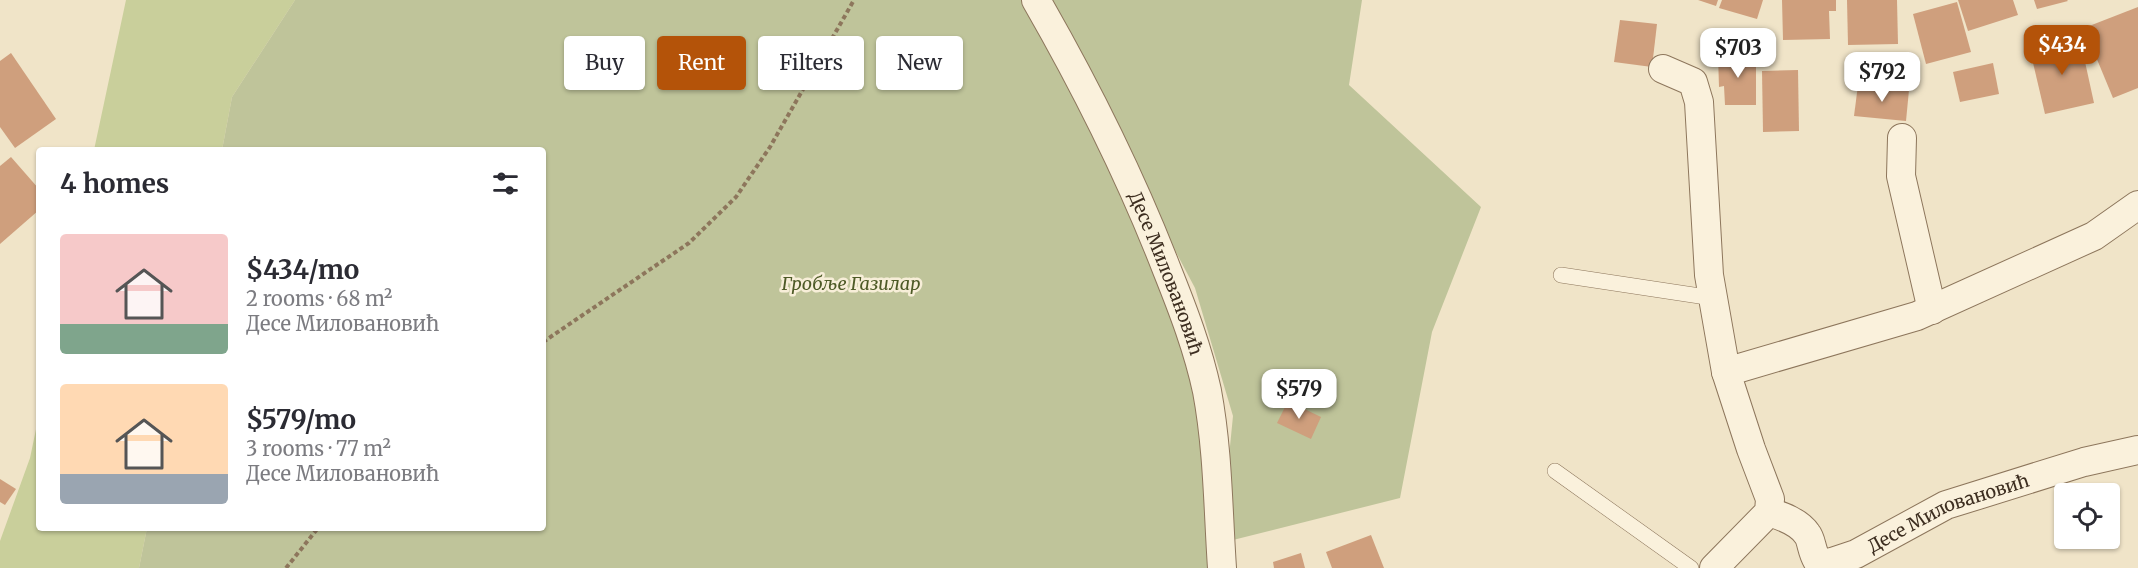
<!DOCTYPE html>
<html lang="en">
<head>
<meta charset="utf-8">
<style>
	:root { --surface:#fff; --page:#f7f7f7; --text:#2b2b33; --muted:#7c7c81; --accent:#b45309 }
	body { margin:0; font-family:Merriweather,serif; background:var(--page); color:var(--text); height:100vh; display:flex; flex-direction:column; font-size:22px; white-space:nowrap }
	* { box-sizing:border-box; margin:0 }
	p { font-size:20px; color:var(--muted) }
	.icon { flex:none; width:33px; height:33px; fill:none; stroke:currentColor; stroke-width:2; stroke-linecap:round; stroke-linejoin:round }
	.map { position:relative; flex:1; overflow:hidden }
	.panel { position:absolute; left:36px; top:147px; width:510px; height:384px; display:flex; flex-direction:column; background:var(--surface); border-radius:6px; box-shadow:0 2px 4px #0004 }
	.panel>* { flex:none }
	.guide { position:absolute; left:564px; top:36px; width:570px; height:54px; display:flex; gap:12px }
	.buttons { position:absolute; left:2054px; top:483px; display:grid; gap:12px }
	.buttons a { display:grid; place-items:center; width:66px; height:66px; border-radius:6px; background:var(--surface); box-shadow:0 2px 4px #0004; font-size:30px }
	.price { position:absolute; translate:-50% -51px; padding:0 14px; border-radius:12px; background:#fff; color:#222; font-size:20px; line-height:39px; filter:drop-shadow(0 2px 3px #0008) }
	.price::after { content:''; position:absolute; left:50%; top:36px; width:18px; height:14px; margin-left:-9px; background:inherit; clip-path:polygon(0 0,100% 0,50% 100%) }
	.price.active { background:var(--accent); color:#fff }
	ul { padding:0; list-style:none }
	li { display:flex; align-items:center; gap:18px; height:150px; padding:0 24px }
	li span { display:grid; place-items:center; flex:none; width:168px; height:120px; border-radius:6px; color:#555 }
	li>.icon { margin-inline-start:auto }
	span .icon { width:72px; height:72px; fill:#fffc; stroke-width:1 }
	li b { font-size:26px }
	h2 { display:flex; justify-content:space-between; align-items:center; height:72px; padding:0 24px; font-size:26px }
	.tag { padding:0 21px; border-radius:6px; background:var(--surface); box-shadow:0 2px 4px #0004; font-size:21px; line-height:54px }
	.tag.active { background:var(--accent); color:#fff }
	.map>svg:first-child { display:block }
	.green { fill:#c9cf9b }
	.cemetery { fill:#bfc49a }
	.building { fill:#cf9f7d }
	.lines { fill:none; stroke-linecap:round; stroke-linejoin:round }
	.lane-casing { stroke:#8d765c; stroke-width:16 }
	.street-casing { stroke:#8d765c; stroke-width:30 }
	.path { stroke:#8d765c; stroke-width:4; stroke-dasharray:4.5 3; stroke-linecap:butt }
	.lane { stroke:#faf1dc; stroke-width:15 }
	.street { stroke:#faf1dc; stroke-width:28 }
	.labels { text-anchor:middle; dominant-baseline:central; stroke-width:5; stroke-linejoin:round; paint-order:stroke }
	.street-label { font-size:18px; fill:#3d2e20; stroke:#f7eed8 }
	.park-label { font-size:18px; font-style:italic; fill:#4d5a26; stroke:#f7eed8 }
</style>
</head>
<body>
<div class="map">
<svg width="2138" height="568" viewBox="0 0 2138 568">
	<rect width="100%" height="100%" fill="#f0e4c8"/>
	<!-- green -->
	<g class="green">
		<path d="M126 0H295L232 97 222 150H94Z"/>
		<path d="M39 415V528H147L139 568H0V541L30 458Z"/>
	</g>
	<!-- cemetery -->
	<path class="cemetery" d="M295 0H1036L1184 314 1221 537 1233 416 1195 288 1042 0H1362L1349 85 1481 207 1432 332 1400 498 1221 543 1222 568H139L147 528H543V150H222L232 97Z"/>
	<!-- building -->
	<g class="building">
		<path d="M1698 0H1718L1716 6Z"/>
		<path d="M1722 0H1763L1757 19 1719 8Z"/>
		<path d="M1782 0H1836V11H1829L1830 39 1783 40Z"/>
		<path d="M1847 0H1897L1898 44 1848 45Z"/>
		<path d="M1958 0H2013L2018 15 1968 31Z"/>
		<path d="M2034 0H2067L2068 1 2037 9Z"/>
		<path d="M1957 2 1971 52 1926 64 1913 14Z"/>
		<path d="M2138 7V88L2113 98 2084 28Z"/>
		<path d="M1620 20 1657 24 1652 67 1614 62Z"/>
		<path d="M2080 39 2094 103 2045 114 2030 50Z"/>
		<path d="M11 53 56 119 15 148 0 127V61Z"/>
		<path d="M1756 54V105H1725L1724 86 1719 87 1718 55Z"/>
		<path d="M1993 63 1999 94 1960 102 1953 72Z"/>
		<path d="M1798 70 1799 131 1763 132 1762 71Z"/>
		<path d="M1858 85 1909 90 1906 121 1854 116Z"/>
		<path d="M11 157 39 189V210L0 244V166Z"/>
		<path d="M1288 401 1321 417 1311 439 1277 423Z"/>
		<path d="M0 479 16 489 5 505 0 502Z"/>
		<path d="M1371 535 1384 568H1332L1326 552Z"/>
		<path d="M1301 553 1305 568H1274L1273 562Z"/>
	</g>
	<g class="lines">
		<!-- lane casing -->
		<g class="lane-casing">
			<g id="lane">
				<path d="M1561 275 1713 298"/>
				<path d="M1555 471 1691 568"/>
			</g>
		</g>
		<!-- street casing -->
		<g class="street-casing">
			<g id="street">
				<path id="s1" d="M1036 0C1086 87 1131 177 1167 270 1183 310 1198 349 1207 391 1218 450 1218 509 1222 568"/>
				<path d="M1663 69 1693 82 1699 102 1709 275 1726 372 1751 449 1770 499 1769 512 1714 568"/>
				<path d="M1902 138 1901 176 1932 310"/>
				<path d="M1726 372 1917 316 2094 236 2138 205"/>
				<path id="s2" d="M1769 512C1782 516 1799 522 1807 534 1812 540 1811 551 1818 562L1829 563 1856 554 1946 505 2084 462 2138 450"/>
			</g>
		</g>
		<!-- path -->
		<g class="path">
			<path d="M543 342 689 243 736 197 770 147 854 0"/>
			<path d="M286 568 318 528"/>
		</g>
		<!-- lane -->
		<use href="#lane" class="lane"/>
		<!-- street -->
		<use href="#street" class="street"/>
	</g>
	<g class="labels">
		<!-- street labels -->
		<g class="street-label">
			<text stroke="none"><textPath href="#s1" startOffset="303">Десе Миловановић</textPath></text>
			<text stroke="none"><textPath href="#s2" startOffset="216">Десе Миловановић</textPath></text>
		</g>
		<!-- park labels -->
		<g class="park-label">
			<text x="851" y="283">Гробље Газилар</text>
		</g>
	</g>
</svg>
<div class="buttons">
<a><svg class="icon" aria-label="locate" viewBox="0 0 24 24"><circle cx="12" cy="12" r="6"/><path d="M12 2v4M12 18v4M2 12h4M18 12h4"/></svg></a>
</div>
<b class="price active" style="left:2062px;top:76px">$434</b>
<b class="price" style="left:1738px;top:79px">$703</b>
<b class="price" style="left:1882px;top:103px">$792</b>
<b class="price" style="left:1299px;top:420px">$579</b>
<div class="guide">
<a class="tag">Buy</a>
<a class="tag active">Rent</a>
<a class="tag">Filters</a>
<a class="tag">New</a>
</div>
<section class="panel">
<h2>4 homes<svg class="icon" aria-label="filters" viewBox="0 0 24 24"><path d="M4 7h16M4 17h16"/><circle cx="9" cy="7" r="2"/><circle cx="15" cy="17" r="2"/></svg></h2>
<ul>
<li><span style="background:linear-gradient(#f6c9c9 75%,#7fa58c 0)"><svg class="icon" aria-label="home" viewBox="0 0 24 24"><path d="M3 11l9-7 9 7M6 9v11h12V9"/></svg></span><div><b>$434/mo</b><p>2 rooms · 68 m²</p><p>Десе Миловановић</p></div></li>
<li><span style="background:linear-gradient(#ffd9b3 75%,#9aa5b1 0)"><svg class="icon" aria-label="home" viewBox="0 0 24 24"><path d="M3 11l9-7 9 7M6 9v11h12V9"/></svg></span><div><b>$579/mo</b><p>3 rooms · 77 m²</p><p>Десе Миловановић</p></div></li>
</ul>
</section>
</div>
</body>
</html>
